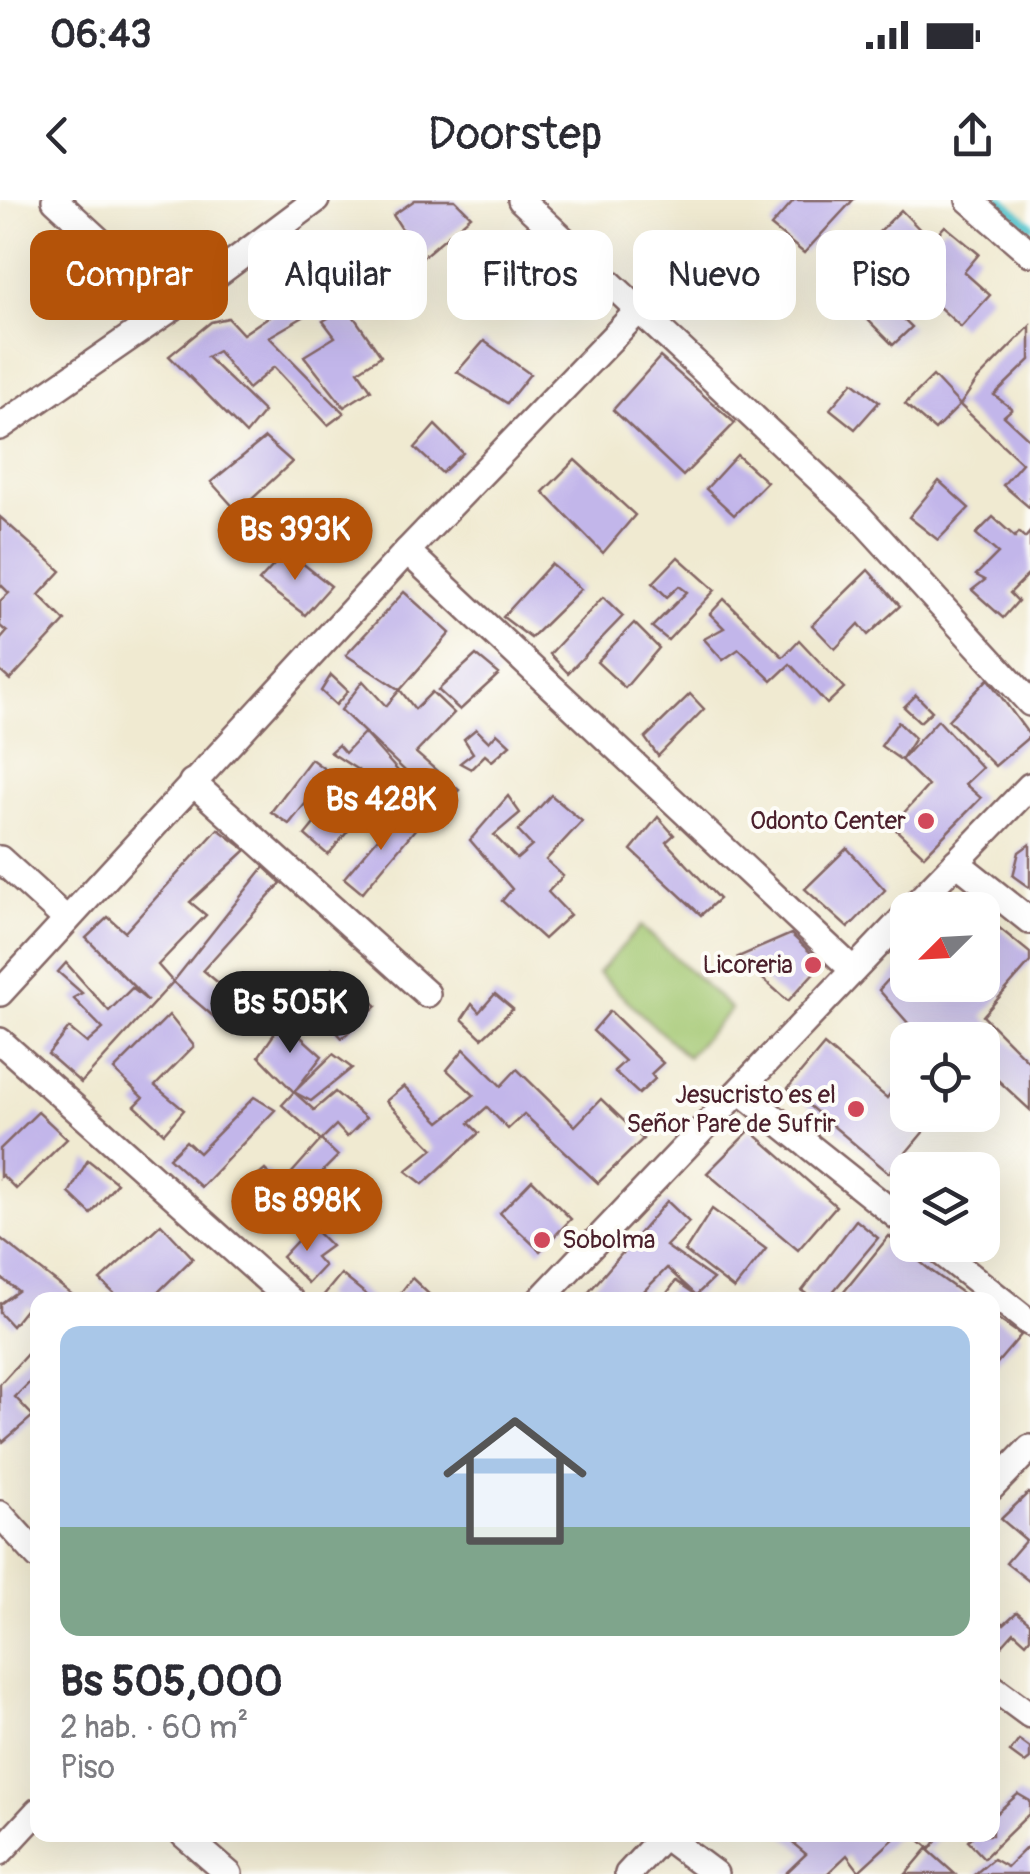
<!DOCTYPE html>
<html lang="es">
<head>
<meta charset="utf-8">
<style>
	:root { --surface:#fff; --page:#f7f7f7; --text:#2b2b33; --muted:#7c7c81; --line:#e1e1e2; --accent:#b45309 }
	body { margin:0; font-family:Pangolin,sans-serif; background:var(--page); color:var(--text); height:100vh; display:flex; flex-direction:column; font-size:38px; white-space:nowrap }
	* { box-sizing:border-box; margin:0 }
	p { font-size:32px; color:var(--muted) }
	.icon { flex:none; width:55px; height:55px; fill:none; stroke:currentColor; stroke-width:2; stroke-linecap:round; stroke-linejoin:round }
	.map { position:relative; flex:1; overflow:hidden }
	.drawer { position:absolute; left:30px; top:1092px; width:970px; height:550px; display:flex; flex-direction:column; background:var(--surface); border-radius:20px; box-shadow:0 10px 40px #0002 }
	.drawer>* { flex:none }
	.guide { position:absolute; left:30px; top:30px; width:970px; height:90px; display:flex; gap:20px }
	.needle { width:65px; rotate:246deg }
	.controls { position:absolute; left:890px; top:692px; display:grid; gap:20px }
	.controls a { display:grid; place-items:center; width:110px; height:110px; border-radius:20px; background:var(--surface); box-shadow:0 10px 40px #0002; font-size:50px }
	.price { position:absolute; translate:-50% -85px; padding:0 22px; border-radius:35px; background:var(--accent); color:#fff; font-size:32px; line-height:65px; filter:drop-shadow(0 2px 5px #0008) }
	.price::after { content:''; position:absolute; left:50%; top:60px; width:30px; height:22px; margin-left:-15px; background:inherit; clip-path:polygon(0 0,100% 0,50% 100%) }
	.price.active { background:#222; color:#fff }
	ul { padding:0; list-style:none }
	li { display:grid; align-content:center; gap:20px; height:530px; padding:0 30px }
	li+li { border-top:2px solid var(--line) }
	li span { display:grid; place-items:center; height:310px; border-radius:20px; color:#555 }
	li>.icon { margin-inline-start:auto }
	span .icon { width:180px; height:180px; fill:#fffc; stroke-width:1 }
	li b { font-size:42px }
	.tag { padding:0 35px; border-radius:20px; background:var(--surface); box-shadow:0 10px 40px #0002; font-size:35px; line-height:90px }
	.tag.active { background:var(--accent); color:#fff }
	.status { display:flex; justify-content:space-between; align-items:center; height:70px; padding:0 50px; background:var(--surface); direction:ltr }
	.status svg { height:28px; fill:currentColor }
	header { display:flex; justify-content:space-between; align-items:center; height:130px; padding:0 30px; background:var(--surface); font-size:45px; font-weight:600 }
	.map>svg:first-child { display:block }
	.green { fill:#a3c771; stroke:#76734e; stroke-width:2.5 }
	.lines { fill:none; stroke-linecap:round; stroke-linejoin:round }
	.stream { stroke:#56c4cd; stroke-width:9 }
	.building { fill:#c2b6ea }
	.minor-casing { stroke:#846665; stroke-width:30 }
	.minor { stroke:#fff; stroke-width:25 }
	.poi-dot { fill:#d1495b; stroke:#fdfcf7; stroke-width:4 }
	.labels { text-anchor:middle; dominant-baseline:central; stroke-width:8; stroke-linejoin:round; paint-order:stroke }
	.poi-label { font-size:25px; fill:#4a1f2b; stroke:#fdfcf7; text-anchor:end }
</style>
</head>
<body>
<div class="status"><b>06:43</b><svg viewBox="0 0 49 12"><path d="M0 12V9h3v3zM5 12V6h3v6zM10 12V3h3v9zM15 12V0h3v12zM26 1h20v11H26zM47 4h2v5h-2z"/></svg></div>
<header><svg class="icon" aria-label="back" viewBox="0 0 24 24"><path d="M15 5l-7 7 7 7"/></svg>Doorstep<svg class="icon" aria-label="share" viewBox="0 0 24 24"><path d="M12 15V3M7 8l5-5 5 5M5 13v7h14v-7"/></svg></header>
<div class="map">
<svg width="1030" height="1674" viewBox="0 0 1030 1674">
	<rect width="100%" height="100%" fill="#fdfcf7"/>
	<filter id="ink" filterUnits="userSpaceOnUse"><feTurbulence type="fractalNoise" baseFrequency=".01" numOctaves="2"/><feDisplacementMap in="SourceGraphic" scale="20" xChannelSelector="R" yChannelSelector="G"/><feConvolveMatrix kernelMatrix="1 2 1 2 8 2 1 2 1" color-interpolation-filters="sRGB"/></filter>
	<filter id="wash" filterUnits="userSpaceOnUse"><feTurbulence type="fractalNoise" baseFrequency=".0048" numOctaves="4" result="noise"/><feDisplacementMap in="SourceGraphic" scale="40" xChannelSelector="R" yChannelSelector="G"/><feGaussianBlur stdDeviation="2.25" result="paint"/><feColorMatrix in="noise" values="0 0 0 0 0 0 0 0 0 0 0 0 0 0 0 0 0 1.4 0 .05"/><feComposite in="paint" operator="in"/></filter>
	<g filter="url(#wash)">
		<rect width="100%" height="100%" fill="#f0ead1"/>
		<!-- green -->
		<path class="green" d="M641 726 731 809 687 857 598 773Z"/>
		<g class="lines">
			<!-- stream -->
			<path class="stream" d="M1001 0 1030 25"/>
		</g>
		<g id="blocks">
			<!-- building -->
			<g class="building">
				<path d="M415 0H455L471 16 377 96 355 78 407 37 393 15Z"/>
				<path d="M794 0H853L804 53 771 26Z"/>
				<path d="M901 10 927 37 899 64 873 38Z"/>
				<path d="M945 26 979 54 964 72 990 95 961 127 927 96 940 83 915 59Z"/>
				<path d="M848 64 912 127 893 145 830 82Z"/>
				<path d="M288 71 317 109 269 137 344 213 328 225 274 167 248 189 218 151 207 157 264 212 246 234 169 156 211 122 228 118 243 134 290 102 271 82Z"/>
				<path d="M347 107 381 156 358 171 371 190 344 207 304 156 335 137 323 121Z"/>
				<path d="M1030 126V160L994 195 1012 209 1004 216 1030 240V308L1003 285 1022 263 960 205 977 180Z"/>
				<path d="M484 141 530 174 507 203 457 172Z"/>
				<path d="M660 157 735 223 683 276 613 210Z"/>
				<path d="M933 176 960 205 935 230 905 204Z"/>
				<path d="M853 182 879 202 855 229 830 209Z"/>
				<path d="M435 225 463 253 442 273 415 248Z"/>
				<path d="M265 238 292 262 238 312 211 282Z"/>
				<path d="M737 255 767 282 734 315 706 289Z"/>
				<path d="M575 260 635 315 603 353 543 292Z"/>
				<path d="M939 281 969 308 938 340 909 317Z"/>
				<path d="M0 317 61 371 39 395 65 421 10 480 0 471V440L7 432 0 426V401L9 393 0 384Z"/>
				<path d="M993 317 1015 337 1019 332 1025 338 1030 332V373L1010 393 1018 401 1003 418 972 390 985 380 976 375 998 353 976 334Z"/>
				<path d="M287 351 331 386 305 415 259 381Z"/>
				<path d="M678 357 715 390 668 440 652 427 687 392 679 386 667 397 653 383Z"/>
				<path d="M551 364 581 389 531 438 503 417Z"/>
				<path d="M868 370 900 406 868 435 859 424 835 449 812 425Z"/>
				<path d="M404 392 450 433 400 490 346 455Z"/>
				<path d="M603 397 623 416 568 473 550 454Z"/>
				<path d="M724 399 783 457 799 440 844 488 827 504 790 464 772 481 739 449 723 460 704 439 724 428 710 414Z"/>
				<path d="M634 423 659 448 625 488 597 462Z"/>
				<path d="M476 455 499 474 460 510 438 490Z"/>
				<path d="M331 475 348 491 336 505 321 491Z"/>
				<path d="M988 479 1030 536 995 566 948 520Z"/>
				<path d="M363 481 386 506 400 490 415 509 432 492 454 513 416 553 459 590 443 607 341 510Z"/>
				<path d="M690 494 704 509 658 556 645 538Z"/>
				<path d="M916 495 932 511 920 522 904 507Z"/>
				<path d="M938 520 982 568 965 584 981 598 924 656 892 626 928 586 901 560Z"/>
				<path d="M898 522 915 538 901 560 881 546Z"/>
				<path d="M476 529 489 542 497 533 510 545 492 561 485 555 471 569 460 563 473 553 464 539Z"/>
				<path d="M364 533 398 571 328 655 305 635 358 570 330 552 338 545 345 553Z"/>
				<path d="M311 559 330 573 289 624 271 612Z"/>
				<path d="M551 595 582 621 546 660 563 676 548 692 570 715 544 739 502 701 512 689 470 640 508 596 520 613 494 635 517 659 532 646 518 631Z"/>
				<path d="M400 612 417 627 362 693 344 678Z"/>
				<path d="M658 617 674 635 666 642 719 699 701 715 631 650Z"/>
				<path d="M218 629 246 650 190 702 206 715 158 765 173 782 81 883 48 854 69 828 87 843 103 829 73 798 82 793 58 772 66 763 109 811 132 788 148 801 86 738 108 717 125 732Z"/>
				<path d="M1030 644V688L1013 676 1019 652Z"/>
				<path d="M847 648 885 690 848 728 805 689Z"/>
				<path d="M264 667 281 683 203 770 252 811 234 834 173 782Z"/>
				<path d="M982 714 1030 753V762L983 816 1028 861 1030 859V910L987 870 982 874V840H923L879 790 908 758V785H982Z"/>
				<path d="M791 734 811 753 819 767 788 801 738 757Z"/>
				<path d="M332 768 377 806 342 838 307 798Z"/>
				<path d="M495 794 513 809 482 838 462 819 472 804 479 812Z"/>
				<path d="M610 811 663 863 651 874 655 879 639 894 614 871 625 861 593 831Z"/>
				<path d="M169 815 194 846 155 886 184 910 164 933 135 906 143 898 114 870Z"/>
				<path d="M283 821 322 856 294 892 259 856Z"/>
				<path d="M824 845 887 898 908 869V915H916L912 919 925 930 889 973 788 888Z"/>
				<path d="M464 849 501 886 517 869 575 926 601 899 643 939 598 983 524 914 508 929 487 907 469 923 479 933 423 984 406 971 433 949 386 901 404 886 440 922 474 895 447 870Z"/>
				<path d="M333 854 352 868 311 901 294 892Z"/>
				<path d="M294 892 314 910 335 892 366 918 347 937 336 925 321 940 282 905Z"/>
				<path d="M254 897 275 910 201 987 169 958 186 941 199 953Z"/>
				<path d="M38 912 67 939 16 989 2 975 0 977V949Z"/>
				<path d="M750 930 836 1006 798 1050 707 973Z"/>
				<path d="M321 940 338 956 293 1001 281 985 262 1002 244 988 265 970 281 985Z"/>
				<path d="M88 960 117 983 91 1014 69 993Z"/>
				<path d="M532 980 571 1019 540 1051 500 1013Z"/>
				<path d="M667 1001 689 1022 666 1046 713 1079 691 1100H662L676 1081 695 1094 667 1068 635 1100H582Z"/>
				<path d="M712 1009 766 1049 734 1089 685 1051Z"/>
				<path d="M856 1020 878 1038 826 1100H816L802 1091Z"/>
				<path d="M161 1024 193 1058 155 1095 159 1100H121L100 1080Z"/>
				<path d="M311 1026 331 1046 316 1057 324 1066 308 1083 282 1057Z"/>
				<path d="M889 1036 930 1070 972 1100H848L843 1093Z"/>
				<path d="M0 1038 79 1100H38V1115L28 1106 12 1126 0 1113V1104L18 1091 0 1077Z"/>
				<path d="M341 1074 373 1100H328L323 1096Z"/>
				<path d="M412 1078 435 1100H395Z"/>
				<path d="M992 1115 1021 1135 992 1169Z"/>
				<path d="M38 1142V1174L15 1197 33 1216 3 1242 0 1238V1184Z"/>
				<path d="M1028 1293 1030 1295V1382L1006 1363 1026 1340 1001 1319Z"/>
				<path d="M1017 1412 1030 1423V1438L1026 1443 1014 1432 996 1452 992 1449V1426L998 1419 1004 1424Z"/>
				<path d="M1019 1540 1030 1548V1559L1025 1563 1010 1552Z"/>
				<path d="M1018 1594 1030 1601V1613L984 1658 968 1641 974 1635H992V1617Z"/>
				<path d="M783 1635H898L859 1671 847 1655 827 1674H785L806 1654Z"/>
				<path d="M914 1635H941L930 1649Z"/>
				<path d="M1030 1644V1674H975L993 1659 1007 1667Z"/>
				<path d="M927 1649 955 1674H906Z"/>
			</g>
		</g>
	</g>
	<g filter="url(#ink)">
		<use href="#blocks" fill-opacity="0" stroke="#846665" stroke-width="2.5"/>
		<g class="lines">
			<!-- minor casing -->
			<g class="minor-casing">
				<g id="minor">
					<path d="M55 0 172 108"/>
					<path d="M521 0 859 316 1030 503"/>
					<path d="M969 0 1030 53"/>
					<path d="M0 227 172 108 316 0"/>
					<path d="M407 351 853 770"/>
					<path d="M192 582 427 794"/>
					<path d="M0 659 67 720"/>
					<path d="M956 662 1030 721"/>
					<path d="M910 710 1030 586"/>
					<path d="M0 793 407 351 638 111"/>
					<path d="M0 841 290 1100"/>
					<path d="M740 891 908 1025"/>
					<path d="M932 1045 1030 1123"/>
					<path d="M540 1100 908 713"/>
					<path d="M992 1287 1030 1248"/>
					<path d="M0 1314 38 1356"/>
					<path d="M992 1487 1030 1515"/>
					<path d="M184 1635 229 1674"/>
					<path d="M663 1635 715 1674"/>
					<path d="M0 1652 38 1611"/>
					<path d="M628 1674 664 1635"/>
				</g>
			</g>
			<!-- minor -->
			<use href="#minor" class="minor"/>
		</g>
	</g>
	<!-- markers -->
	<g class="poi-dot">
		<circle cx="926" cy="621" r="10"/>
		<circle cx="813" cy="765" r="10"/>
		<circle cx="856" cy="909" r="10"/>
		<circle cx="542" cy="1040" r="10"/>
	</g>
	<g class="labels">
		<!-- poi labels -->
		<g class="poi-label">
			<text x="906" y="621">Odonto Center</text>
			<text x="793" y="765">Licoreria</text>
			<text x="836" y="895">Jesucristo es el<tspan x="836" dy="29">Señor Pare de Sufrir</tspan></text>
			<text x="562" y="1040" text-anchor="start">Sobolma</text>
		</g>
	</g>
</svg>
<div class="controls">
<a><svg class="needle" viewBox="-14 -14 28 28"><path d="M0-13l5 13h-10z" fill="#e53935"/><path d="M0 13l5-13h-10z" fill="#7c7c81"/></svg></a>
<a><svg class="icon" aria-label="locate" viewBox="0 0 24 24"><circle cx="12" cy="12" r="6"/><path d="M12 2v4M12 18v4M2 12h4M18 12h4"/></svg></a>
<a><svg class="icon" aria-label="layers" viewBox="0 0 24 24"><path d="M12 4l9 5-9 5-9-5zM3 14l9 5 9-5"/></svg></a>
</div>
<b class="price" style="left:295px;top:383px">Bs 393K</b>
<b class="price" style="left:381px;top:653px">Bs 428K</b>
<b class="price active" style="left:290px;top:856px">Bs 505K</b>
<b class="price" style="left:307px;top:1054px">Bs 898K</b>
<div class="guide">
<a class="tag active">Comprar</a>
<a class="tag">Alquilar</a>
<a class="tag">Filtros</a>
<a class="tag">Nuevo</a>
<a class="tag">Piso</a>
</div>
<section class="drawer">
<ul>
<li><span style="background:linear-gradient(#a9c7e8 65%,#7fa58c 0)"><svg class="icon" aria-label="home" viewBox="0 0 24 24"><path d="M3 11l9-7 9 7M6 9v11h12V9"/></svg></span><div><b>Bs 505,000</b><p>2 hab. · 60 m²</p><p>Piso</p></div></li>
</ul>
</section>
</div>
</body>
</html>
